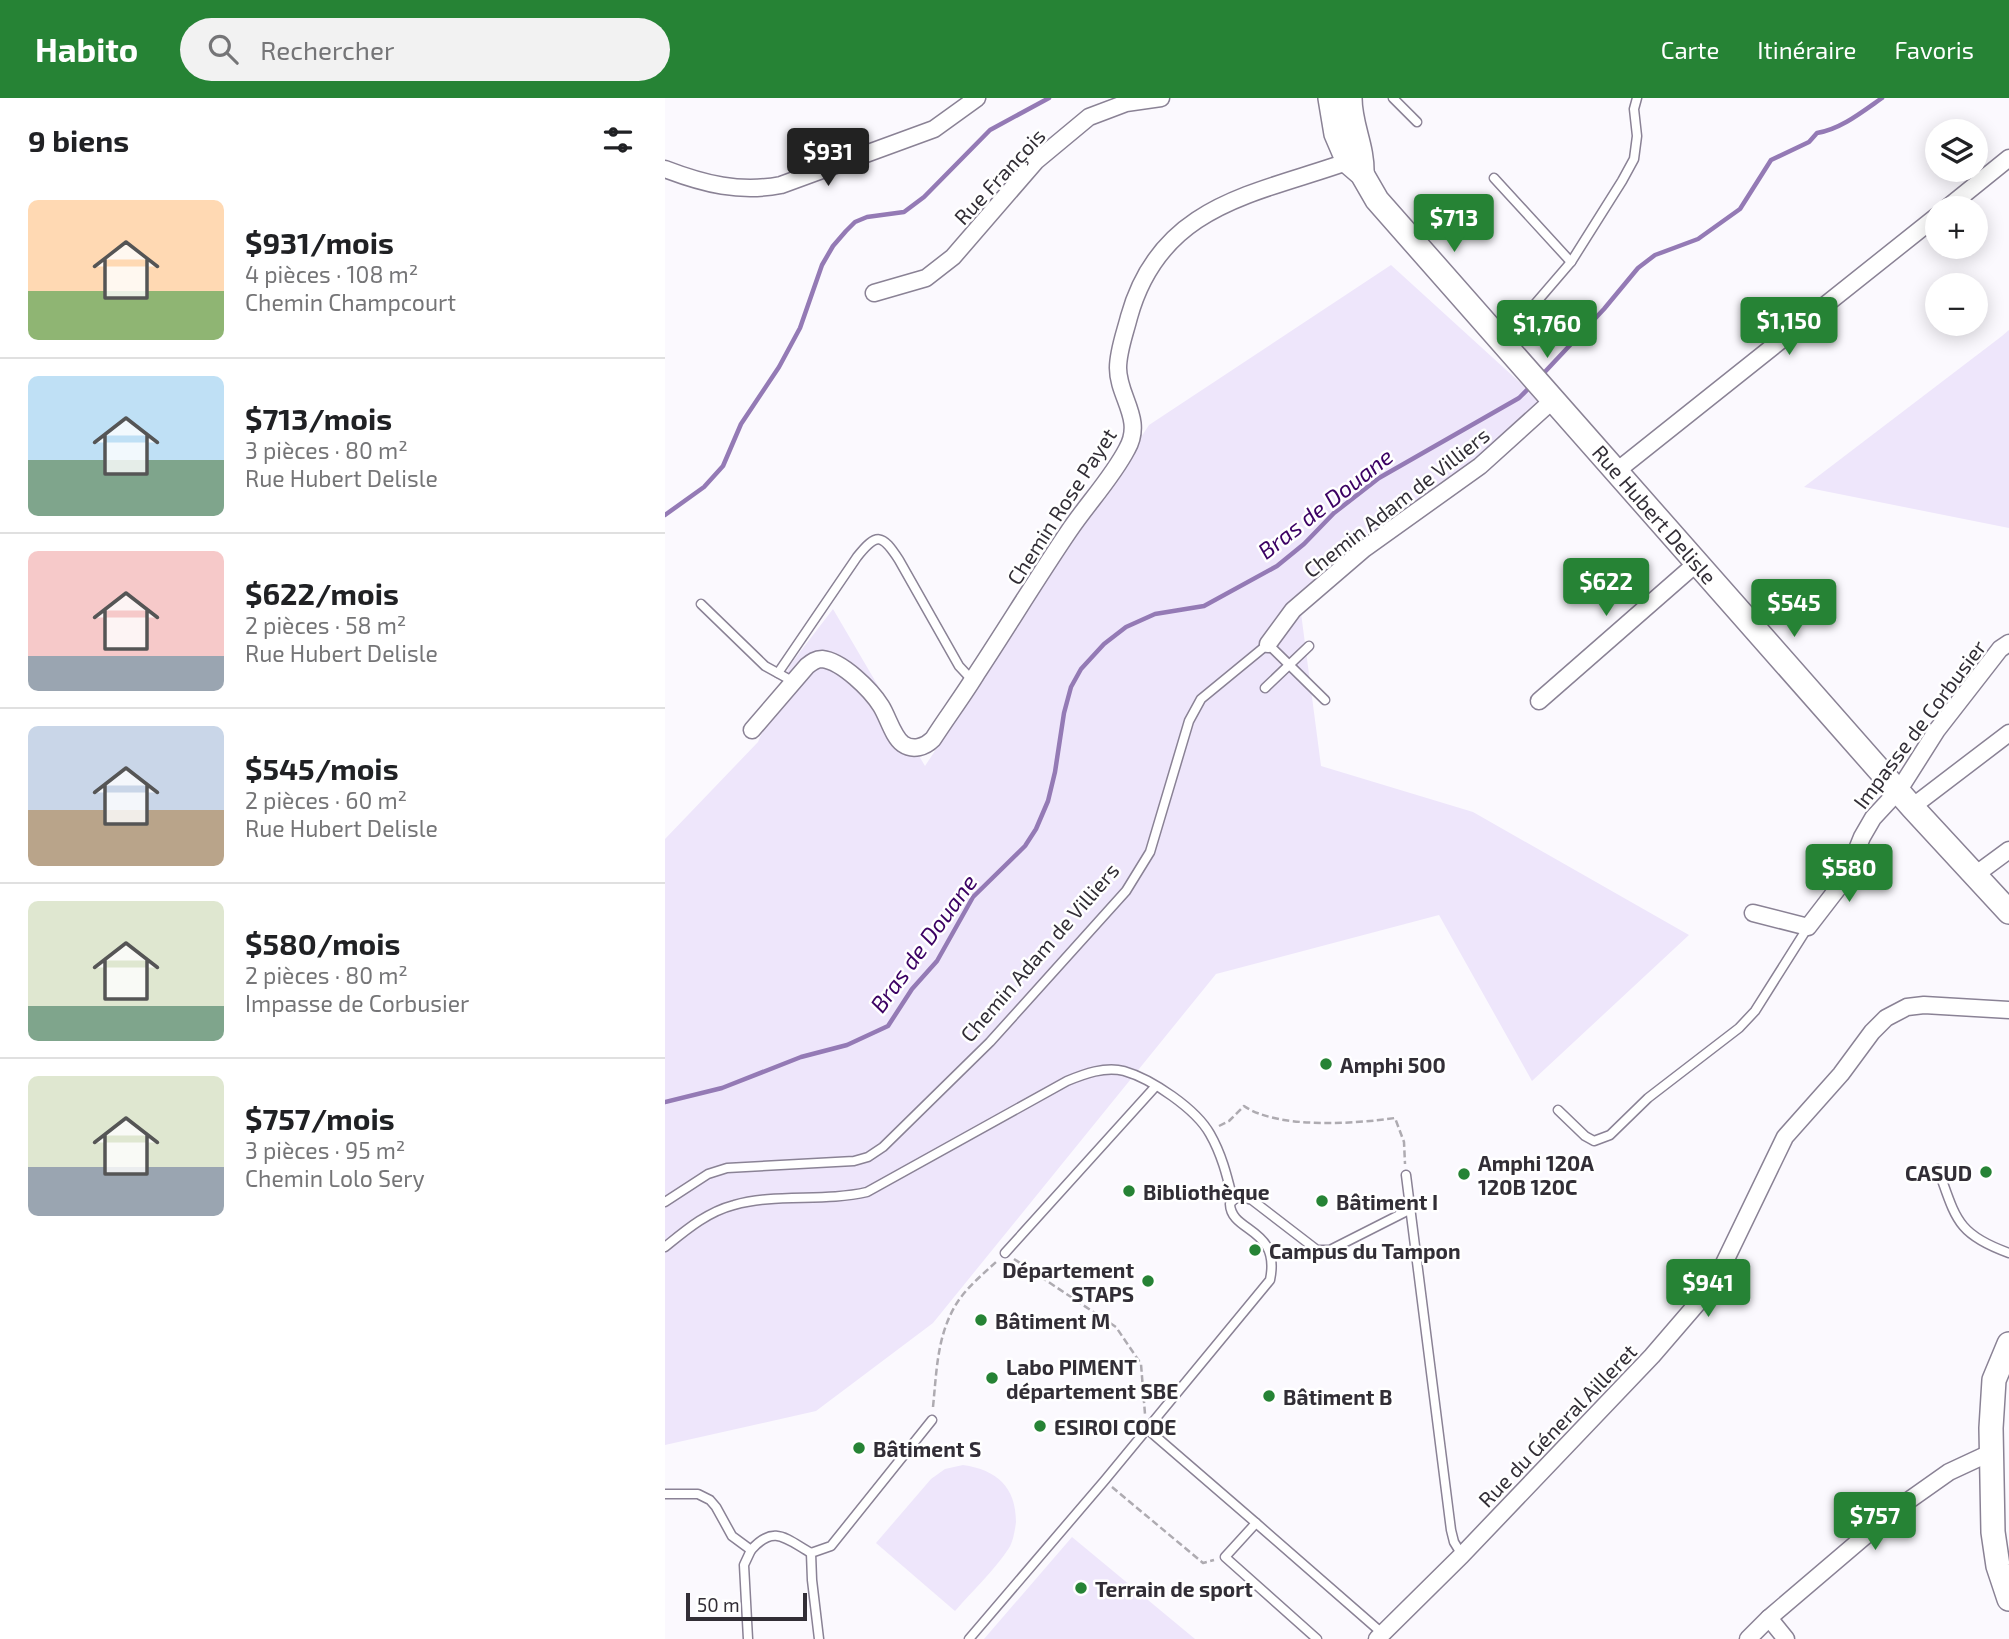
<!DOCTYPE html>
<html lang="fr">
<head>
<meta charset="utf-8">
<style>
	:root { --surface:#fff; --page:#f2f2f2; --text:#202124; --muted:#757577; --line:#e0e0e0; --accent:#268335 }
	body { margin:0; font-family:"Exo 2",sans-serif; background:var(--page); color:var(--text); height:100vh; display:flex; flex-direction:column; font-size:26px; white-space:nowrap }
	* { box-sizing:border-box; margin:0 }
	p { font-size:23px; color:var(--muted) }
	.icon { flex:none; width:38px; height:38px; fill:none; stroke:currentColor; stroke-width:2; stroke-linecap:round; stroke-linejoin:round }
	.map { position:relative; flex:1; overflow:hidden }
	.panel { display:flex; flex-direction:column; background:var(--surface); width:665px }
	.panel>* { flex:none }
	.tools { position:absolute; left:1260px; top:21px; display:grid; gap:14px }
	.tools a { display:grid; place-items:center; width:63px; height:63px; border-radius:50%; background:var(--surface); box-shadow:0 4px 18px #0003; font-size:35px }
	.scale { position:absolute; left:21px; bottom:18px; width:121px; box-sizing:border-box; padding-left:7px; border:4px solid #322e36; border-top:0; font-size:19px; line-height:24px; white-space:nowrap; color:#322e36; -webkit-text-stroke:5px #fff; paint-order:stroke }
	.price { position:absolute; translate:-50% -60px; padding:0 16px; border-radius:7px; background:var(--accent); color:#fff; font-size:23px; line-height:46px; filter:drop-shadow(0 2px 4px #0008) }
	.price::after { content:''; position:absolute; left:50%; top:42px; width:21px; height:16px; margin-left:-10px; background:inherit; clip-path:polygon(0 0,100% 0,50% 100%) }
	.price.current { background:#222; color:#fff }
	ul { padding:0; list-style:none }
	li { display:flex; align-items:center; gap:21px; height:175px; padding:0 28px }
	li+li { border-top:2px solid var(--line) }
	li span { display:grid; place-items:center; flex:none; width:196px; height:140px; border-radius:10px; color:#555 }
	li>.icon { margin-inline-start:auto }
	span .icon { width:84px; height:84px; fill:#fffc; stroke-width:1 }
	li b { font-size:30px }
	h2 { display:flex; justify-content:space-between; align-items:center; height:84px; padding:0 28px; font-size:30px }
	header { display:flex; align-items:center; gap:42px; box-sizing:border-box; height:98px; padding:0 35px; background:var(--accent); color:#fff }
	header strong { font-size:33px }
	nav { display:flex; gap:38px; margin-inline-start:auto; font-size:24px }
	.search { width:490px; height:63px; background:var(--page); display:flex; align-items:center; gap:18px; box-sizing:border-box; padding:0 24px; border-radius:38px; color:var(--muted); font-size:26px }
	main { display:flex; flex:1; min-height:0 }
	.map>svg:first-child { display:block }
	.green { fill:#eee6fb }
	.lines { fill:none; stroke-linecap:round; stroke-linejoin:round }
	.stream { stroke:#947ab5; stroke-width:4.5 }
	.lane-casing { stroke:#8a8295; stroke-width:11 }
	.street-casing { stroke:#8a8295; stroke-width:19 }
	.secondary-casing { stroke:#8a8295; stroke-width:26 }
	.path { stroke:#aeabb1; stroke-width:2.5; stroke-dasharray:7 3.5; stroke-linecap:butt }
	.lane { stroke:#fff; stroke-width:8 }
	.street { stroke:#fff; stroke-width:16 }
	.secondary { stroke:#fff; stroke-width:23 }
	.poi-dot { fill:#268335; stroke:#fff; stroke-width:2.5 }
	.labels { text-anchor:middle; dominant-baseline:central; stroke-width:5; stroke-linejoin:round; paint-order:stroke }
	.street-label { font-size:21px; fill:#322e36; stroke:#fff }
	.poi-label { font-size:21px; font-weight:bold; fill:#322e36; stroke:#fff; text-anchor:start }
	.water-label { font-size:23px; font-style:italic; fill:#3b0063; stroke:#fff }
</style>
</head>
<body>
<header>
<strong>Habito</strong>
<div class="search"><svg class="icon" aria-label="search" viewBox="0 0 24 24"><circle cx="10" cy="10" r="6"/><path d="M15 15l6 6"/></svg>Rechercher</div>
<nav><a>Carte</a><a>Itinéraire</a><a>Favoris</a></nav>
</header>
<main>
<section class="panel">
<h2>9 biens<svg class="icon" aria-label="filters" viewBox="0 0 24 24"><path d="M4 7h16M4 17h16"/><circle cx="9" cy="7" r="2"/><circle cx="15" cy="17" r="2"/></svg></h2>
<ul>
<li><span style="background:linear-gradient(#ffd9b3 65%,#8fb573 0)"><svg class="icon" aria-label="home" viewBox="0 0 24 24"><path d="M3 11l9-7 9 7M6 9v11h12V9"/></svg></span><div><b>$931/mois</b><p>4 pièces · 108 m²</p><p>Chemin Champcourt</p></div></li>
<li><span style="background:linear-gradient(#bfe0f5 60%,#7fa58c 0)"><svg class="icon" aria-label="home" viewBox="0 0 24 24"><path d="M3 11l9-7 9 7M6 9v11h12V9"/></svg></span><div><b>$713/mois</b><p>3 pièces · 80 m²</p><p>Rue Hubert Delisle</p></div></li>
<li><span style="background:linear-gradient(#f6c9c9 75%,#9aa5b1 0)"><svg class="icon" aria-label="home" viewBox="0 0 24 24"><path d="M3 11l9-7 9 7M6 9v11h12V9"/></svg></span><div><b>$622/mois</b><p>2 pièces · 58 m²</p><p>Rue Hubert Delisle</p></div></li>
<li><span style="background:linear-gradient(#c9d6e8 60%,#b9a48a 0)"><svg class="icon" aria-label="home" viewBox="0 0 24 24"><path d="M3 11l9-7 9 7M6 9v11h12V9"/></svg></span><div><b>$545/mois</b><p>2 pièces · 60 m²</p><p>Rue Hubert Delisle</p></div></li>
<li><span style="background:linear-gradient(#dfe7d0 75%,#7fa58c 0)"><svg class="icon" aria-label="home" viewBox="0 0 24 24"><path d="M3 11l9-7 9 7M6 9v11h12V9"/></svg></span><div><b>$580/mois</b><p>2 pièces · 80 m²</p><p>Impasse de Corbusier</p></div></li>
<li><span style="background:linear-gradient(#dfe7d0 65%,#9aa5b1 0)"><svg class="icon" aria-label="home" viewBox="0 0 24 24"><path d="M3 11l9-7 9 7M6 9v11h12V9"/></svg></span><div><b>$757/mois</b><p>3 pièces · 95 m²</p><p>Chemin Lolo Sery</p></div></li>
</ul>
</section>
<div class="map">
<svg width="1344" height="1541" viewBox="0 0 1344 1541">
	<rect width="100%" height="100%" fill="#fbf9fe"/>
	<!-- green -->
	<g class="green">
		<path d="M726 167 882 309 636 515 656 668 808 714 1024 837 867 983 774 817 551 876 268 1225 151 1313 0 1347V741L93 644 125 567 168 511 260 668 484 327Z"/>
		<path d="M1344 232V430L1139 389 1337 238Z"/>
		<path d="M298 1367C332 1372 351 1389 351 1424 350 1432 348 1444 344 1450 329 1473 308 1492 290 1513L211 1445 266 1381 280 1371Z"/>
		<path d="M407 1439 530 1541H319Z"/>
	</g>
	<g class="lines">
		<!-- stream -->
		<g class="stream">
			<path d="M876 278 939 211 973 170 990 157 1033 141 1075 111 1106 62 1144 44 1152 35C1176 31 1197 14 1217 0"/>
			<path d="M0 417 39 389 58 368 76 326 114 269 135 230 157 167 168 148 181 133 190 124 202 119 239 114 259 99 325 32 384 0"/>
			<path d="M0 1004 57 990 136 959 182 947 223 928 247 891 272 863 308 799 360 748 371 731 383 703 390 674 399 615 406 589 416 571 439 546 461 529 490 516 539 508 612 468 639 446 669 415 714 380 854 300 865 289"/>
		</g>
		<!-- lane casing -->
		<g class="lane-casing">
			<g id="lane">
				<path d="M728 0 752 24"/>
				<path d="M829 80 906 164"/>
				<path d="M839 242 906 164 957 83 969 61 972 38 969 11 972 0"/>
				<path d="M36 506 100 568 129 584"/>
				<path d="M113 575 192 459C212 434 217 436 234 462L294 568 308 583"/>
				<path d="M600 590 644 548"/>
				<path d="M893 1012 920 1038 929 1043 945 1037 983 1000 1074 930 1090 913 1143 829"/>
				<path d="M1273 1071C1291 1120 1291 1136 1344 1155"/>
				<path d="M741 1077 786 1432 789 1444 797 1457"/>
				<path d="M0 1104 43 1076 62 1070 189 1063 203 1059 218 1049 325 944 461 793 485 754 524 623 536 601 603 546 660 602"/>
				<path d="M0 1149C21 1132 42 1114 69 1107 110 1095 159 1104 202 1094L402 983C419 976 440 968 459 973 487 981 531 1011 545 1036 557 1057 562 1078 568 1102"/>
				<path d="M340 1155 490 989"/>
				<path d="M481 1330 591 1425"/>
				<path d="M0 1396H33L45 1402 51 1409 67 1438 86 1452C109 1426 121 1441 146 1455"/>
				<path d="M83 1541 79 1467 86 1452"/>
				<path d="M154 1541 147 1482 146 1455 166 1448 267 1322"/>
				<path d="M304 1541 440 1382 605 1182C616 1129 566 1135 565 1106 571 1097 578 1099 587 1102L652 1152H665L746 1111"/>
				<path d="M652 1541 560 1459 591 1425 717 1535"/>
			</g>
		</g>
		<!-- street casing -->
		<g class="street-casing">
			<g id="street">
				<path d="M0 71C39 86 75 95 116 87L269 31 312 0"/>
				<path d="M1282 110 1344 60"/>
				<path d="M209 195 261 180 288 159 371 63 424 19 461 5 496 0"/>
				<path d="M953 372 1272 118"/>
				<path d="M603 546 628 512 699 451 815 368 888 302"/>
				<path d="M874 603 1033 464"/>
				<path d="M87 632 142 568C147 564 151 561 157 561 177 563 206 592 216 608 223 619 228 639 238 646 248 653 260 649 268 641 282 619 298 598 312 575 343 528 372 480 404 433 422 406 447 380 462 351 479 321 453 299 453 270 453 253 460 235 464 219 496 103 595 96 690 61"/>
				<path d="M1247 709 1344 635"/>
				<path d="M1310 777 1344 752"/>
				<path d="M1088 815 1143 829 1180 781 1197 739 1208 720 1234 692 1272 632 1335 551 1344 545"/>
				<path d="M1104 1520 1121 1541"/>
				<path d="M712 1541 797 1457 987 1258 1049 1186 1120 1039 1176 976 1207 934 1221 920 1242 909 1259 907 1344 912"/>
				<path d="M1083 1541 1104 1520 1233 1410 1284 1374 1327 1354"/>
			</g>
		</g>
		<!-- secondary casing -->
		<g class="secondary-casing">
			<g id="secondary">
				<path d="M665 0 671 36 683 64 697 76 712 102 1247 709 1344 814"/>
				<path d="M685 0C685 28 698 48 697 76"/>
				<path d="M1344 1246 1329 1282 1326 1330 1328 1434 1333 1468 1344 1501"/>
			</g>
		</g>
		<!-- path -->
		<g class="path">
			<path d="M554 1028 564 1023 579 1008C612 1031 690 1026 730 1020L739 1044 740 1066"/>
			<path d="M349 1161 451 1229 476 1266 480 1316"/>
			<path d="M268 1309C272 1270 272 1232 296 1199 306 1186 319 1175 331 1164"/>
			<path d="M447 1389 538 1465 549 1462"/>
		</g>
		<!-- lane -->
		<use href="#lane" class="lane"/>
		<!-- street -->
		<use href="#street" class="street"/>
		<!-- secondary -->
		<use href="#secondary" class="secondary"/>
	</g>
	<!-- markers -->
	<g class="poi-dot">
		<circle cx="661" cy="966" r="7"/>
		<circle cx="1321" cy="1074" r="7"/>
		<circle cx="799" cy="1076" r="7"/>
		<circle cx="464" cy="1093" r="7"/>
		<circle cx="657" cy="1103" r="7"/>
		<circle cx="590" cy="1152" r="7"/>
		<circle cx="483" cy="1183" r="7"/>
		<circle cx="316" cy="1222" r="7"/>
		<circle cx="327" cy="1280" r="7"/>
		<circle cx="604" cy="1298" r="7"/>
		<circle cx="375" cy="1328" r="7"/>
		<circle cx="194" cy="1350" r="7"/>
		<circle cx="416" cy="1490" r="7"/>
	</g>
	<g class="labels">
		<!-- street labels -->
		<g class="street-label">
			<text transform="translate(334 78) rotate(-47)">Rue François</text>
			<text transform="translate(731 404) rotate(-38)">Chemin Adam de Villiers</text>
			<text transform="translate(396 408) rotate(-57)">Chemin Rose Payet</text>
			<text transform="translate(990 416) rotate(49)">Rue Hubert Delisle</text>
			<text transform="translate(1254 626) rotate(-53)">Impasse de Corbusier</text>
			<text transform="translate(374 854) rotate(-49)">Chemin Adam de Villiers</text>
			<text transform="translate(892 1327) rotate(-46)">Rue du Géneral Ailleret</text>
		</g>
		<!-- poi labels -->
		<g class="poi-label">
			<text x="675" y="966">Amphi 500</text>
			<text x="813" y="1064">Amphi 120A<tspan x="813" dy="24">120B 120C</tspan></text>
			<text x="1307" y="1074" text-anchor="end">CASUD</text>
			<text x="478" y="1093">Bibliothèque</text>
			<text x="671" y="1103">Bâtiment I</text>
			<text x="604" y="1152">Campus du Tampon</text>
			<text x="469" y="1171" text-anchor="end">Département<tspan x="469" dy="24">STAPS</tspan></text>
			<text x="330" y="1222">Bâtiment M</text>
			<text x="341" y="1268">Labo PIMENT<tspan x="341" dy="24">département SBE</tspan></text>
			<text x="618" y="1298">Bâtiment B</text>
			<text x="389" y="1328">ESIROI CODE</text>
			<text x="208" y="1350">Bâtiment S</text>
			<text x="430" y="1490">Terrain de sport</text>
		</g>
		<!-- water labels -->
		<g class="water-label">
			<text transform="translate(660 405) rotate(-38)">Bras de Douane</text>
			<text transform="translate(258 845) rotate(-54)">Bras de Douane</text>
		</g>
	</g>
</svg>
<div class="tools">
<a><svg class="icon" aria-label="layers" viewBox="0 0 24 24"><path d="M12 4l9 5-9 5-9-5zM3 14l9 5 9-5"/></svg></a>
<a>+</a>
<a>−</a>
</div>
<div class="scale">50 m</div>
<b class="price current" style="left:163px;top:90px">$931</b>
<b class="price" style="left:789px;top:156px">$713</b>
<b class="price" style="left:1124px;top:259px">$1,150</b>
<b class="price" style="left:882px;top:262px">$1,760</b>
<b class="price" style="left:941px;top:520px">$622</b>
<b class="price" style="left:1129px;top:541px">$545</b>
<b class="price" style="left:1184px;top:806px">$580</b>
<b class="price" style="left:1043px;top:1221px">$941</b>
<b class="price" style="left:1210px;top:1454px">$757</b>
</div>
</main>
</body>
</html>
